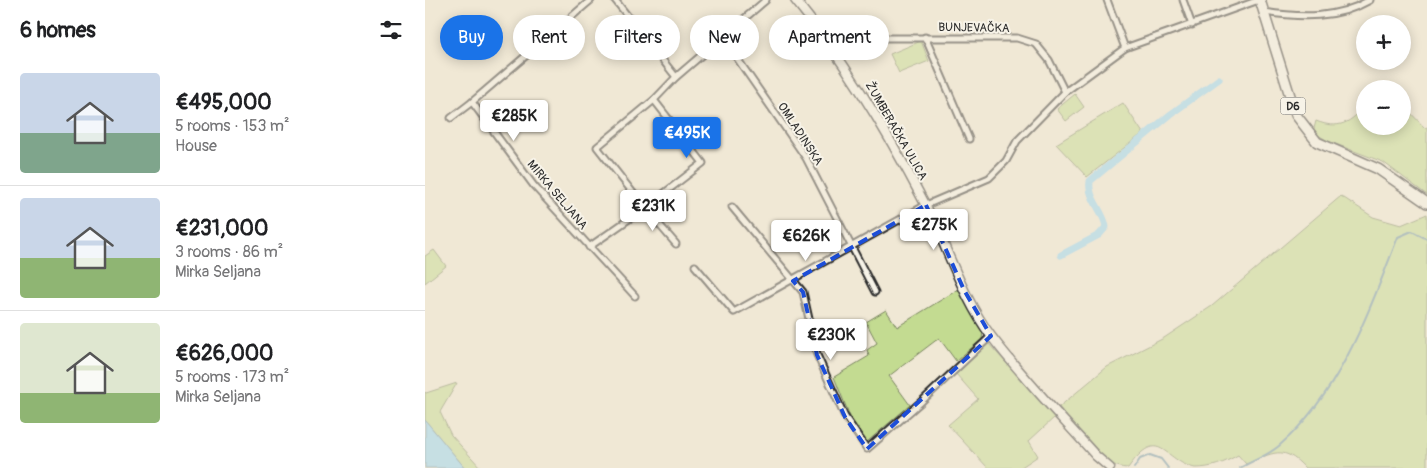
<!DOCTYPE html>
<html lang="en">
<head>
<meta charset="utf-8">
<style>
	:root { --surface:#fff; --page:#f6f6f6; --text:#202124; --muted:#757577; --line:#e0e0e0; --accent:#1a73e8 }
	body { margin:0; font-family:Pangolin,sans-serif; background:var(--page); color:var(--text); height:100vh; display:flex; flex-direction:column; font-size:19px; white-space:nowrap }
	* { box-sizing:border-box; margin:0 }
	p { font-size:16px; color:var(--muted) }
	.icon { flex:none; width:28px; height:28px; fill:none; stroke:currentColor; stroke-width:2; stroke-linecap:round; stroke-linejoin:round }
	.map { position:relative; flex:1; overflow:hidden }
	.panel { display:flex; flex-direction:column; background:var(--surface); width:425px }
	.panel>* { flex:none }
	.top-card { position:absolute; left:15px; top:15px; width:475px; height:45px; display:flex; gap:10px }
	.fabs { position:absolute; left:931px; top:15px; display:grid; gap:10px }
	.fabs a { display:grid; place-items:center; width:55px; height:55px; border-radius:50%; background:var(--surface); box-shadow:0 2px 12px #0003; font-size:25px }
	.price { position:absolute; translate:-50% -42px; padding:0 11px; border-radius:5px; background:#fff; color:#222; font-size:16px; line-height:32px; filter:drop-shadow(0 1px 2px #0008) }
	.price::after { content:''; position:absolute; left:50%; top:30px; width:15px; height:11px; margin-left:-8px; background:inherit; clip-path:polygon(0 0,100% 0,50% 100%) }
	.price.on { background:var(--accent); color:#fff }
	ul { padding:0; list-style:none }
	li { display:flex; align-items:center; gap:15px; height:125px; padding:0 20px }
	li+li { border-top:1px solid var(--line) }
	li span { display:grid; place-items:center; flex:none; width:140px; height:100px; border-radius:5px; color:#555 }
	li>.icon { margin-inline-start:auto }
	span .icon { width:60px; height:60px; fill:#fffc; stroke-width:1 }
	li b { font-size:21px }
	h2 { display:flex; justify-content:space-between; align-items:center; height:60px; padding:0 20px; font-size:21px }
	.pill { padding:0 18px; border-radius:22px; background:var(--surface); box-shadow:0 2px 12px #0003; font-size:18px; line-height:45px }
	.pill.on { background:var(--accent); color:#fff }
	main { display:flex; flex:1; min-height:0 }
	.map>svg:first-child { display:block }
	.green { fill:#c3db91; stroke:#77835e }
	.water { fill:#92d4f4; stroke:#6990a4 }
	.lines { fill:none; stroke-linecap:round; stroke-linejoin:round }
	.stream { stroke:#6990a4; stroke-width:2 }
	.canal { stroke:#92d4f4; stroke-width:7 }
	.street-casing { stroke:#2b2b2b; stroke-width:9 }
	.secondary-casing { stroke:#2b2b2b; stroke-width:11 }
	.primary-casing { stroke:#2b2b2b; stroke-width:12 }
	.street { stroke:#f7f3e8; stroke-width:5 }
	.secondary { stroke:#f7f3e8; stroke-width:8 }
	.primary { stroke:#f7f3e8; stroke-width:9 }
	.marked { fill:none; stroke:#1d4ed8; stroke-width:4; stroke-dasharray:10 6; stroke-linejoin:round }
	.labels { text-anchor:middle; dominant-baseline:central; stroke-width:4; stroke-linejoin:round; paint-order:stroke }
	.shield { fill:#f7f3e8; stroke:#686764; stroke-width:1 }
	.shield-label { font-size:11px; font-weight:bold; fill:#2b2b2b }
	.street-label { font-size:12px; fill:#2b2b2b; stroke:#f7f3e8 }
</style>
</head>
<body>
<main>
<section class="panel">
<h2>6 homes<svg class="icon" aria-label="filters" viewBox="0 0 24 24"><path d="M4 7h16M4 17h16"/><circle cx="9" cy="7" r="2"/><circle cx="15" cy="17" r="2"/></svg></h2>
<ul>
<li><span style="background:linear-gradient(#c9d6e8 60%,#7fa58c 0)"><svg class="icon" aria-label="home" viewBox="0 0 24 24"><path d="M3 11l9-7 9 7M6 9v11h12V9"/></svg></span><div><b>€495,000</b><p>5 rooms · 153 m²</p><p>House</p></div></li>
<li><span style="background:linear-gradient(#c9d6e8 60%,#8fb573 0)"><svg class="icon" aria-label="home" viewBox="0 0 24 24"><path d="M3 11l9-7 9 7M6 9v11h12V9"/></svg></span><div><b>€231,000</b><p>3 rooms · 86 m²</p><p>Mirka Seljana</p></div></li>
<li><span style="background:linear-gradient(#dfe7d0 70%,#8fb573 0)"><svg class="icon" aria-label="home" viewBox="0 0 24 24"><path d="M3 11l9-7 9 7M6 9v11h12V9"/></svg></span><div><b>€626,000</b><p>5 rooms · 173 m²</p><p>Mirka Seljana</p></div></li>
</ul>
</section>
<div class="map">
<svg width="1002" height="468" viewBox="0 0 1002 468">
	<rect width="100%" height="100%" fill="#f0e8d5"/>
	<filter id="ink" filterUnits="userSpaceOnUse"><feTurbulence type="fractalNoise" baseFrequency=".02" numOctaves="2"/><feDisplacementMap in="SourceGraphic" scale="10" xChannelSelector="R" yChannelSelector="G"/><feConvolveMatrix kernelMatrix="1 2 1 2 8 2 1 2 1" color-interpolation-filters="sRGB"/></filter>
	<g filter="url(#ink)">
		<!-- green -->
		<g class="green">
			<path d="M496 41 504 61 474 73 465 54Z"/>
			<path d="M650 94 659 107 641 121 632 109Z"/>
			<path d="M698 103 718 133 662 177 631 144Z"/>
			<path d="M940 105V126H978V105L1000 128 1002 127V195L958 162 903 141 888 132 891 121C914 130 926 123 940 105Z"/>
			<path d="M916 196 948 217 976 225 1002 214V468H880C858 444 848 453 821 464L813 455C799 463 787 468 770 468 738 461 735 424 703 468 674 468 651 427 634 407L682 367 739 338 787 306Z"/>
			<path d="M9 250 21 266 0 283V256Z"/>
			<path d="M534 289 558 331 557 339 531 361 514 338 464 376 485 405 442 442 426 419 409 377 444 356 442 350 452 343 441 322 461 310 472 327Z"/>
			<path d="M563 343 630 417 604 441 613 456 595 468H563L523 425 553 399 531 374Z"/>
			<path d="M32 383 15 412 26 435 56 468H40L0 420V392L1 393Z"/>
		</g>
		<!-- water -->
		<path class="water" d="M0 420 40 468H0Z"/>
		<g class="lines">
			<!-- stream -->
			<g class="stream">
				<path d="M709 468 715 459 725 455 736 459 743 468"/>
				<path d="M815 468C827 461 844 455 855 445 916 392 944 311 973 237L987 231 1002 239"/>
			</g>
			<!-- canal -->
			<path class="canal" d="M636 255 674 235 681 227C679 211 662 198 665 181L746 114 794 79"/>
			<!-- street casing -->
			<g class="street-casing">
				<g id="street">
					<path d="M166 0 47 102 109 186 210 296"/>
					<path d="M190 0 251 77"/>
					<path d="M682 0 700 48"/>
					<path d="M758 0 767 25"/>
					<path d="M839 12C876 18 912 19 945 0"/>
					<path d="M500 37 544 139"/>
					<path d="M298 38 381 158 450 292"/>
					<path d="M460 38H592L611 44 624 60 640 92"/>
					<path d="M229 100 278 163 220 208 251 244"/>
					<path d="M26 118 47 102"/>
					<path d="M307 207 378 292 392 355 420 417 442 449 497 401 566 336"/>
					<path d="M164 247 220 208 172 147 229 100 251 77 341 0"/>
					<path d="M270 266 309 312 501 205 564 178 581 161 592 141 640 92 700 48 834 0"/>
				</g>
			</g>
			<!-- secondary casing -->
			<g class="secondary-casing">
				<path id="secondary" d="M370 0C421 62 463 133 500 204 523 248 537 297 566 336 598 378 636 417 671 456L685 468"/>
			</g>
			<!-- primary casing -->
			<g class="primary-casing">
				<path id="primary" d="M835 0 871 115 892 142 953 169 1002 203"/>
			</g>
			<!-- street -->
			<use href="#street" class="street"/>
			<!-- secondary -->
			<use href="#secondary" class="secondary"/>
			<!-- primary -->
			<use href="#primary" class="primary"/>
		</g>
	</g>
	<!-- marked area -->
	<path d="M0 0H1002V468H0ZM501 205 539 290 566 336 442 449 420 417 392 355 378 292 368 281Z" fill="#f0e8d5" fill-opacity=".55" fill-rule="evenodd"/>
	<path class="marked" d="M501 205 539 290 566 336 442 449 420 417 392 355 378 292 368 281Z"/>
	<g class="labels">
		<!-- shield labels -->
		<rect class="shield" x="855.5" y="97.5" width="25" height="17" rx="4"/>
		<g class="shield-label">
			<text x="868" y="106">D6</text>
		</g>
		<!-- street labels -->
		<g class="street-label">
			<text transform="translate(549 28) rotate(1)">BUNJEVAČKA</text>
			<text transform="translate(471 131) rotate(60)">ŽUMBERAČKA ULICA</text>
			<text transform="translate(375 134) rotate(57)">OMLADINSKA</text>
			<text transform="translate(132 195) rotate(50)">MIRKA SELJANA</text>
		</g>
	</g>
</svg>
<div class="fabs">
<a>+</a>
<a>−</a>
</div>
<b class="price" style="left:89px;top:142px">€285K</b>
<b class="price on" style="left:262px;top:159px">€495K</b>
<b class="price" style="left:228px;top:232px">€231K</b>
<b class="price" style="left:509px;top:251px">€275K</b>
<b class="price" style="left:381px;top:262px">€626K</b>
<b class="price" style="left:406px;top:361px">€230K</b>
<div class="top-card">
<a class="pill on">Buy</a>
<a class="pill">Rent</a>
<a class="pill">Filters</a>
<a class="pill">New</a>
<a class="pill">Apartment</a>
</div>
</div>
</main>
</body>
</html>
